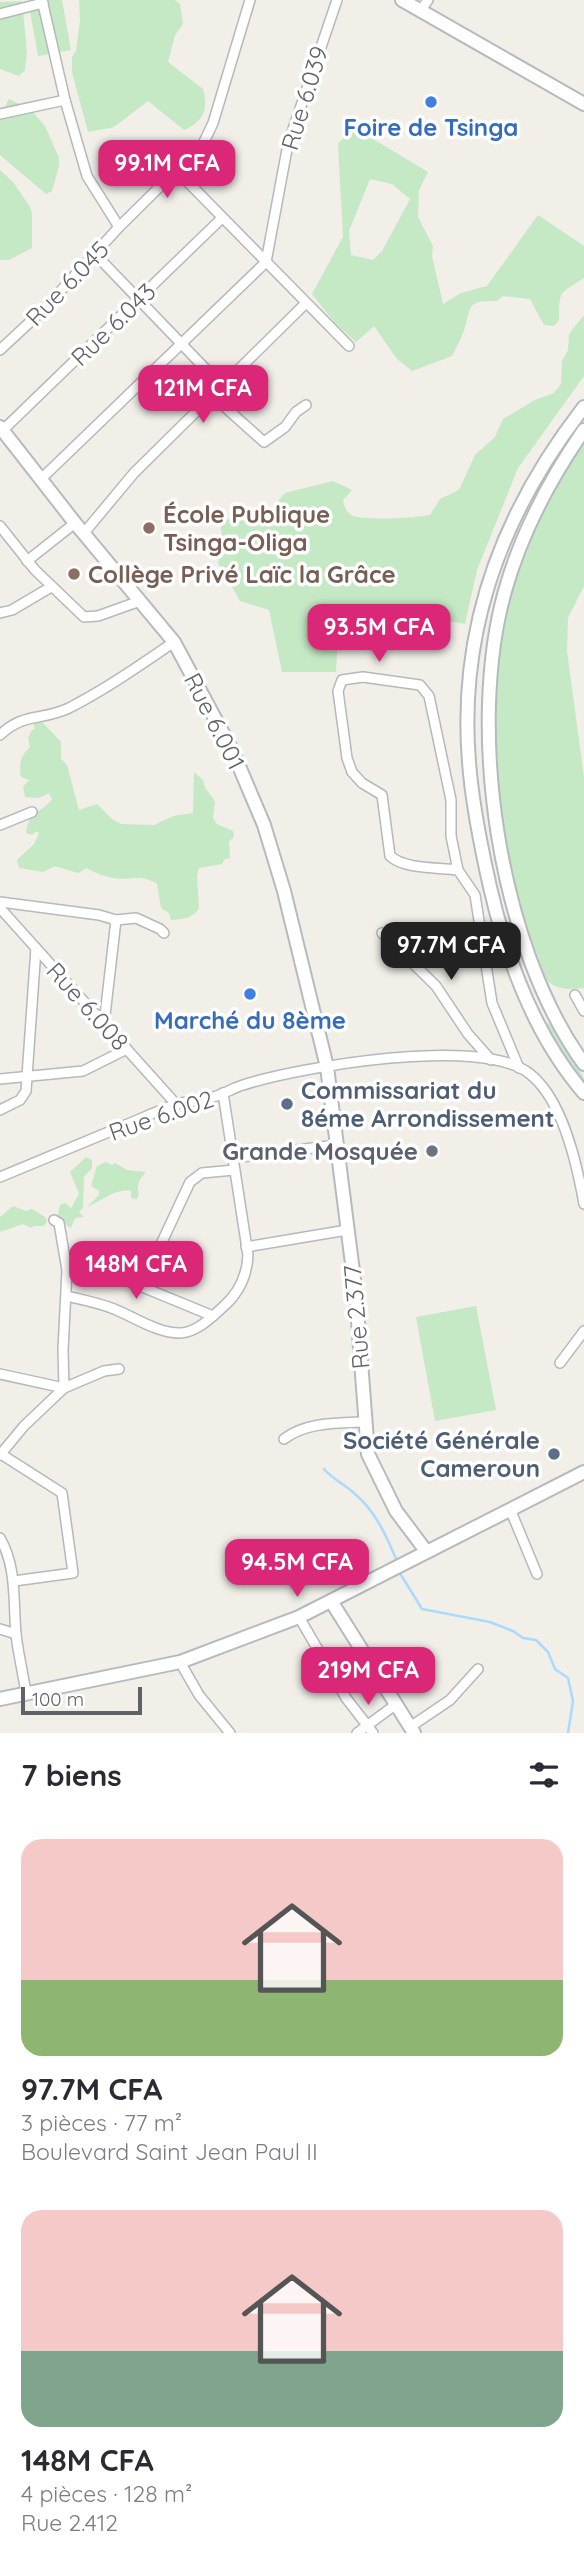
<!DOCTYPE html>
<html lang="fr">
<head>
<meta charset="utf-8">
<style>
	:root { --surface:#fff; --page:#f7f7f7; --text:#2b2b33; --muted:#7c7c81; --accent:#db2777 }
	body { margin:0; font-family:Quicksand,sans-serif; background:var(--page); color:var(--text); height:100vh; display:flex; flex-direction:column; font-size:26px; white-space:nowrap }
	* { box-sizing:border-box; margin:0 }
	p { font-size:23px; color:var(--muted) }
	.icon { flex:none; width:38px; height:38px; fill:none; stroke:currentColor; stroke-width:2; stroke-linecap:round; stroke-linejoin:round }
	.map { position:relative; height:1733px; overflow:hidden }
	.side { display:flex; flex-direction:column; background:var(--surface); flex:1 }
	.side>* { flex:none }
	.scale { position:absolute; left:21px; bottom:18px; width:121px; box-sizing:border-box; padding-left:7px; border:4px solid #5f6368; border-top:0; font-size:19px; line-height:24px; white-space:nowrap; color:#5f6368; -webkit-text-stroke:5px #fff; paint-order:stroke }
	.price { position:absolute; translate:-50% -60px; padding:0 16px; border-radius:14px; background:var(--accent); color:#fff; font-size:23px; line-height:46px; filter:drop-shadow(0 2px 4px #0008) }
	.price::after { content:''; position:absolute; left:50%; top:42px; width:21px; height:16px; margin-left:-10px; background:inherit; clip-path:polygon(0 0,100% 0,50% 100%) }
	.price.on { background:#222; color:#fff }
	ul { padding:0; list-style:none }
	li { display:grid; align-content:center; gap:14px; height:371px; padding:0 21px }
	li span { display:grid; place-items:center; height:217px; border-radius:21px; color:#555 }
	li>.icon { margin-inline-start:auto }
	span .icon { width:126px; height:126px; fill:#fffc; stroke-width:1 }
	li b { font-size:30px }
	h2 { display:flex; justify-content:space-between; align-items:center; height:84px; padding:0 21px; font-size:30px }
	.map>svg:first-child { display:block }
	.green { fill:#c5e8c5; fill-rule:evenodd }
	.lines { fill:none; stroke-linecap:round; stroke-linejoin:round }
	.stream { stroke:#aadaff; stroke-width:2.5 }
	.street-casing { stroke:#b5b8bc; stroke-width:12 }
	.secondary-casing { stroke:#b6babf; stroke-width:16 }
	.street { stroke:#fff; stroke-width:9 }
	.secondary { stroke:#fff; stroke-width:12 }
	.shop-dot { fill:#3f7fe0; stroke:#fff; stroke-width:2.5 }
	.education-dot { fill:#8d6e63; stroke:#fff; stroke-width:2.5 }
	.service-dot { fill:#5c6f8a; stroke:#fff; stroke-width:2.5 }
	.worship-dot { fill:#6b7280; stroke:#fff; stroke-width:2.5 }
	.labels { text-anchor:middle; dominant-baseline:central; stroke-width:7; stroke-linejoin:round; paint-order:stroke }
	.street-label { font-size:24px; fill:#5f6368; stroke:#fff }
	.shop-label { font-size:24px; font-weight:bold; fill:#366cbe; stroke:#fff }
	.education-label { font-size:24px; font-weight:bold; fill:#785e54; stroke:#fff; text-anchor:start }
	.service-label { font-size:24px; font-weight:bold; fill:#4e5e75; stroke:#fff; text-anchor:start }
	.worship-label { font-size:24px; font-weight:bold; fill:#5b616d; stroke:#fff; text-anchor:end }
</style>
</head>
<body>
<div class="map">
<svg width="584" height="1733" viewBox="0 0 584 1733">
	<rect width="100%" height="100%" fill="#f1efe8"/>
	<!-- green -->
	<g class="green">
		<path d="M28 0H62L71 50 38 56Z"/>
		<path d="M79 0H175L180 4 183 24 175 35 168 62 203 89C209 109 203 122 184 130L148 101 114 127 88 132 72 72V57L76 51 80 20Z"/>
		<path d="M22 1 27 53 25 70 19 76 0 69V2Z"/>
		<path d="M9 99 30 109 45 126 59 158V166L52 191 46 194 0 155V116Z"/>
		<path d="M353 127 428 172 419 190 418 217 433 246 432 256 443 304 461 293 487 286 538 215 584 246V278C560 294 559 289 559 320L554 326 544 325 530 299 503 296 497 301C474 301 470 301 466 324 463 335 457 346 452 356L412 371 397 359 374 326 356 342 334 322 312 294 343 237 338 144ZM370 179 392 184 410 199 382 251 373 260 351 255 349 231Z"/>
		<path d="M0 170 13 182 30 207 32 214V248L9 260H0Z"/>
		<path d="M584 315V376L518 468 477 570 465 624 401 612 339 616 336 672H282L269 610 240 601 218 563 222 541 221 526 242 505 263 519 285 493 333 481 352 490 343 500C344 505 346 512 351 515 362 521 418 518 430 515L440 499 459 490 475 455 495 437 503 419 535 400 554 393 561 384 562 361 568 350 569 334Z"/>
		<path d="M584 439V586L568 618 567 651 584 777V988C568 990 558 990 546 980 537 951 524 923 516 895 508 868 505 839 500 811 478 667 505 561 584 439Z"/>
		<path d="M32 720 42 722 61 742V759L67 765 79 810 97 804 112 819 121 824 154 825 173 816 193 813 194 772 203 780 205 788 215 801 213 818 217 824 233 831 234 837 229 841 230 858 225 859 222 864 199 868 197 876 199 908C193 919 182 919 171 920L169 913 161 908 157 884C141 873 130 881 113 878 104 876 94 873 87 868L78 873 55 866 43 872 19 868 17 860 34 844 39 833 36 831 32 835 26 833C28 811 42 813 52 799L49 793 39 798 25 797 23 787 29 780 21 777C19 763 20 757 30 747L28 738 32 730 35 729Z"/>
		<path d="M545 1022 550 1024 584 1078V1083L563 1054Z"/>
		<path d="M86 1157 92 1160V1168L84 1177 83 1208 79 1212 84 1217 75 1218 71 1228 57 1219 60 1205 65 1203 71 1208 79 1194 70 1172Z"/>
		<path d="M106 1162 112 1165 115 1163 127 1170 146 1172C140 1178 136 1185 139 1194L137 1199 131 1198V1191C115 1188 102 1201 87 1207L99 1195V1191L91 1186 97 1166Z"/>
		<path d="M13 1206 26 1211 32 1209 45 1217 47 1221 44 1226H34L31 1228 23 1224 0 1232V1217Z"/>
		<path d="M476 1306 496 1410 435 1421 416 1317Z"/>
	</g>
	<g class="lines">
		<!-- stream -->
		<g class="stream">
			<path d="M324 1469C333 1480 345 1484 355 1494 376 1512 386 1535 397 1561"/>
			<path d="M398 1570 422 1609 490 1622 513 1631 523 1638 536 1640 548 1652 555 1669 568 1678 573 1701 568 1733"/>
		</g>
		<!-- street casing -->
		<g class="street-casing">
			<g id="street">
				<path d="M42 0 65 100 87 176 119 227"/>
				<path d="M420 11 428 0"/>
				<path d="M0 14 43 3"/>
				<path d="M0 114 65 100"/>
				<path d="M176 170 349 346"/>
				<path d="M96 255 222 386 226 408 264 442 285 427 296 412 306 405"/>
				<path d="M0 350 45 308 119 227 203 144 213 123 250 0"/>
				<path d="M3 430 222 218"/>
				<path d="M40 480 266 262 288 144 337 0"/>
				<path d="M0 526 35 570 84 617 98 616 140 601"/>
				<path d="M84 533 134 473 306 303"/>
				<path d="M27 561 75 523"/>
				<path d="M0 613 12 610 51 587"/>
				<path d="M0 735C24 712 42 721 69 708 106 689 139 666 174 642"/>
				<path d="M0 825 32 812"/>
				<path d="M458 870C438 867 406 870 390 856L382 795 362 783 352 772 347 758 338 691 342 680 363 677 420 685 429 696 451 800V836L458 870 475 895 492 1003 519 1068"/>
				<path d="M0 902 99 915 116 920 136 918 160 929 164 933"/>
				<path d="M0 908 176 1104"/>
				<path d="M382 933 436 986 468 1034 491 1060"/>
				<path d="M575 995 584 1011"/>
				<path d="M104 1024 116 920"/>
				<path d="M0 1079 83 1071 127 1049"/>
				<path d="M0 1110 20 1100 26 1091 36 948"/>
				<path d="M233 1158 336 1145"/>
				<path d="M0 1177C41 1160 82 1143 123 1126 141 1119 159 1110 177 1104 189 1101 201 1100 213 1097 224 1094 233 1088 243 1085 300 1067 482 1035 530 1074 563 1100 577 1164 584 1204"/>
				<path d="M246 1247 347 1230"/>
				<path d="M66 1260 78 1261 101 1270 213 1316"/>
				<path d="M141 1287 190 1182 202 1173 234 1170"/>
				<path d="M67 1296C83 1300 99 1303 114 1309 134 1317 159 1334 181 1333 197 1332 212 1317 223 1307 239 1293 247 1277 248 1255L223 1093"/>
				<path d="M560 1363 584 1331"/>
				<path d="M0 1374 64 1388 104 1371 119 1369"/>
				<path d="M284 1439C306 1422 338 1423 364 1422"/>
				<path d="M1 1454 62 1493 73 1573 14 1581"/>
				<path d="M0 1455 24 1426 64 1388 63 1350 67 1270 59 1223 54 1220"/>
				<path d="M510 1509 537 1574"/>
				<path d="M0 1538C17 1567 13 1601 16 1634 18 1653 23 1673 26 1693"/>
				<path d="M299 1617 346 1698 373 1733"/>
				<path d="M0 1629 16 1634"/>
				<path d="M180 1662 199 1695 230 1733"/>
				<path d="M410 1727 450 1700 478 1669"/>
				<path d="M357 1733 395 1705"/>
			</g>
		</g>
		<!-- secondary casing -->
		<g class="secondary-casing">
			<g id="secondary">
				<path d="M402 0 584 104"/>
				<path d="M584 407C503 511 458 629 469 762 472 804 481 847 490 887 507 961 534 1035 584 1093"/>
				<path d="M0 427 75 523 174 642 233 752 264 825 284 891 327 1067 356 1295 368 1454 396 1511 426 1551"/>
				<path d="M584 430C550 479 521 534 505 591 466 729 499 947 584 1064"/>
				<path d="M331 1601 414 1733"/>
				<path d="M0 1699 180 1662 299 1617 584 1472"/>
			</g>
		</g>
		<!-- street -->
		<use href="#street" class="street"/>
		<!-- secondary -->
		<use href="#secondary" class="secondary"/>
	</g>
	<!-- markers -->
	<g class="shop-dot">
		<circle cx="431" cy="102" r="7"/>
		<circle cx="250" cy="994" r="7"/>
	</g>
	<g class="education-dot">
		<circle cx="149" cy="528" r="7"/>
		<circle cx="74" cy="574" r="7"/>
	</g>
	<g class="service-dot">
		<circle cx="287" cy="1104" r="7"/>
		<circle cx="554" cy="1454" r="7"/>
	</g>
	<circle class="worship-dot" cx="432" cy="1151" r="7"/>
	<g class="labels">
		<!-- street labels -->
		<g class="street-label">
			<text transform="translate(304 98) rotate(-73)">Rue 6.039</text>
			<text transform="translate(67 283) rotate(-46)">Rue 6.045</text>
			<text transform="translate(113 324) rotate(-44)">Rue 6.043</text>
			<text transform="translate(215 721) rotate(63)">Rue 6.001</text>
			<text transform="translate(88 1006) rotate(48)">Rue 6.008</text>
			<text transform="translate(161 1115) rotate(-19)">Rue 6.002</text>
			<text transform="translate(356 1317) rotate(-95)">Rue 2.377</text>
		</g>
		<!-- shop labels -->
		<g class="shop-label">
			<text x="431" y="127">Foire de Tsinga</text>
			<text x="250" y="1020">Marché du 8ème</text>
		</g>
		<!-- education labels -->
		<g class="education-label">
			<text x="163" y="514">École Publique<tspan x="163" dy="28">Tsinga-Oliga</tspan></text>
			<text x="88" y="574">Collège Privé Laïc la Grâce</text>
		</g>
		<!-- service labels -->
		<g class="service-label">
			<text x="301" y="1090">Commissariat du<tspan x="301" dy="28">8éme Arrondissement</tspan></text>
			<text x="540" y="1440" text-anchor="end">Société Générale<tspan x="540" dy="28">Cameroun</tspan></text>
		</g>
		<!-- worship labels -->
		<g class="worship-label">
			<text x="418" y="1151">Grande Mosquée</text>
		</g>
	</g>
</svg>
<div class="scale">100 m</div>
<b class="price" style="left:167px;top:200px">99.1M CFA</b>
<b class="price" style="left:203px;top:425px">121M CFA</b>
<b class="price" style="left:379px;top:664px">93.5M CFA</b>
<b class="price on" style="left:451px;top:982px">97.7M CFA</b>
<b class="price" style="left:136px;top:1301px">148M CFA</b>
<b class="price" style="left:297px;top:1599px">94.5M CFA</b>
<b class="price" style="left:368px;top:1707px">219M CFA</b>
</div>
<section class="side">
<h2>7 biens<svg class="icon" aria-label="filters" viewBox="0 0 24 24"><path d="M4 7h16M4 17h16"/><circle cx="9" cy="7" r="2"/><circle cx="15" cy="17" r="2"/></svg></h2>
<ul>
<li><span style="background:linear-gradient(#f6c9c9 65%,#8fb573 0)"><svg class="icon" aria-label="home" viewBox="0 0 24 24"><path d="M3 11l9-7 9 7M6 9v11h12V9"/></svg></span><div><b>97.7M CFA</b><p>3 pièces · 77 m²</p><p>Boulevard Saint Jean Paul II</p></div></li>
<li><span style="background:linear-gradient(#f6c9c9 65%,#7fa58c 0)"><svg class="icon" aria-label="home" viewBox="0 0 24 24"><path d="M3 11l9-7 9 7M6 9v11h12V9"/></svg></span><div><b>148M CFA</b><p>4 pièces · 128 m²</p><p>Rue 2.412</p></div></li>
</ul>
</section>
</body>
</html>
